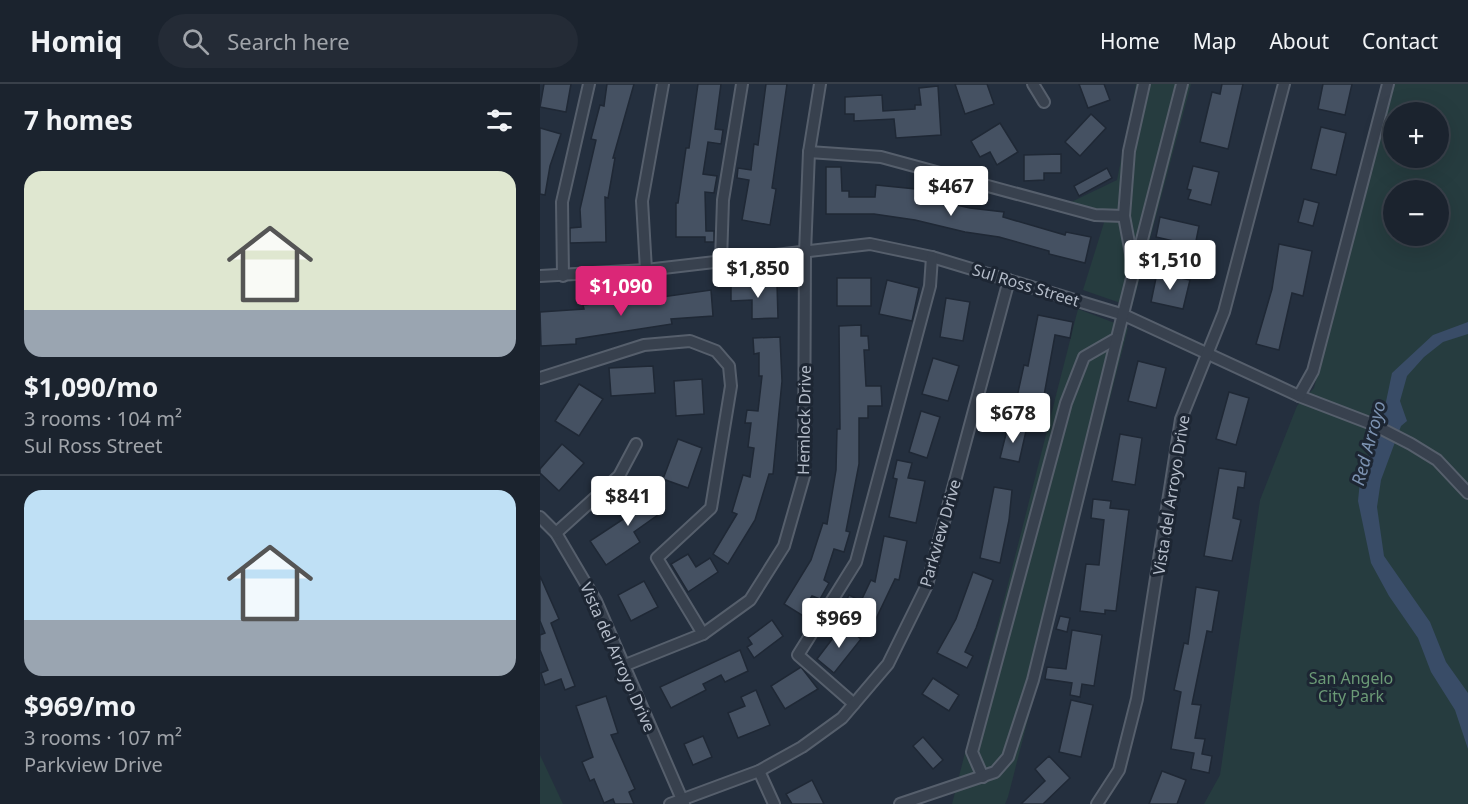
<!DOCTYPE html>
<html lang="en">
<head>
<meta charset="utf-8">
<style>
	:root { --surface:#1b232e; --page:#242b36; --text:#f1f3f6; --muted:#a0a4aa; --line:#39404a; --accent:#db2777 }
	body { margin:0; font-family:"Noto Sans",sans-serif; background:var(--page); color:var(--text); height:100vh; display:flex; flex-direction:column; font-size:22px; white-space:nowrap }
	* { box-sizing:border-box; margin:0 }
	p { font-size:20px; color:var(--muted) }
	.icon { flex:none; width:33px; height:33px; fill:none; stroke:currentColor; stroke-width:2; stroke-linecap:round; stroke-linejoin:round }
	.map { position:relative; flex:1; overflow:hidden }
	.drawer { display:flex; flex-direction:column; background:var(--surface); width:540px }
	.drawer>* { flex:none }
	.fabs { position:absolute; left:843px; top:18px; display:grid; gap:12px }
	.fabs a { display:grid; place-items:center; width:66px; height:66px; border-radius:50%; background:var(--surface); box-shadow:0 6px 24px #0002,0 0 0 2px var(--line); font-size:30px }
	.price { position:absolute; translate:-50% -51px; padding:0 14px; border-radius:6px; background:#fff; color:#222; font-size:20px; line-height:39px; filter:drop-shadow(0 2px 3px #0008) }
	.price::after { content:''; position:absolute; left:50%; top:36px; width:18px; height:14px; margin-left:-9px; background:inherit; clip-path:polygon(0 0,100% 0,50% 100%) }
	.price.current { background:var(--accent); color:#fff }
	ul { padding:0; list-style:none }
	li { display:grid; align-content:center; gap:12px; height:318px; padding:0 24px }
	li+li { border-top:2px solid var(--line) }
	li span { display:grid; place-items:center; height:186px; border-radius:18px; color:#555 }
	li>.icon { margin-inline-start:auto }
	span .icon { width:108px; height:108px; fill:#fffc; stroke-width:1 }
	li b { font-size:26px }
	h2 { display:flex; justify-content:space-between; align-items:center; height:72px; padding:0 24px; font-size:26px }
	header { display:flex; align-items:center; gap:36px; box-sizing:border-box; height:84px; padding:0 30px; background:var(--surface); border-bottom:2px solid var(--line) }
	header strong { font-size:28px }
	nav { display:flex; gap:33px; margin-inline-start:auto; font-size:21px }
	.search { width:420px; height:54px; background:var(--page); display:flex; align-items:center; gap:15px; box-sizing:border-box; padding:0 21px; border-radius:33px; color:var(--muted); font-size:22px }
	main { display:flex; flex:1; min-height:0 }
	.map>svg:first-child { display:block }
	.green { fill:#263c3f; fill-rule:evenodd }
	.water { fill:#394c67 }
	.building { fill:#455162; stroke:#1f2835; stroke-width:1.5 }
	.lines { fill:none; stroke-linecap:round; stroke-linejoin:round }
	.minor-casing { stroke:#565f6c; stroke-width:14 }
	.minor { stroke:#38414e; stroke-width:10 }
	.labels { text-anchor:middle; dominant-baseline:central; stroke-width:6; stroke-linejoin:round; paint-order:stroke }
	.street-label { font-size:16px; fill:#b4bcc9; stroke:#1d2633 }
	.park-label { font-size:16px; fill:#6b9a76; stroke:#1d2633 }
	.water-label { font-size:18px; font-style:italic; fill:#7c92b1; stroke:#1d2633 }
</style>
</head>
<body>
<header>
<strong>Homiq</strong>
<div class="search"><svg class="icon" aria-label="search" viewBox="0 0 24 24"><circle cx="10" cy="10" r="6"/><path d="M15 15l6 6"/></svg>Search here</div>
<nav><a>Home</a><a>Map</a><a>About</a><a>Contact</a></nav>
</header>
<main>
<section class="drawer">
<h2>7 homes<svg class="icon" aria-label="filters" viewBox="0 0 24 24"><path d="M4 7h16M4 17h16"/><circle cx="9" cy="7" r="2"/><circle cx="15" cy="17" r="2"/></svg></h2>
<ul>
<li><span style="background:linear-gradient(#dfe7d0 75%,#9aa5b1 0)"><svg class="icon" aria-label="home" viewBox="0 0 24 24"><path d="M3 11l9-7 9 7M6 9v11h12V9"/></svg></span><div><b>$1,090/mo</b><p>3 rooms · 104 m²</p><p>Sul Ross Street</p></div></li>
<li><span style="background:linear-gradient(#bfe0f5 70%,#9aa5b1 0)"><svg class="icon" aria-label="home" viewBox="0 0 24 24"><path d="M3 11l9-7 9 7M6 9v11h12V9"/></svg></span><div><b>$969/mo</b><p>3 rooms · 107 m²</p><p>Parkview Drive</p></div></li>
</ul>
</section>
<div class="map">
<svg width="928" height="720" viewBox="0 0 928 720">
	<rect width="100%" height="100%" fill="#242f3e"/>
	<!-- green -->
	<g class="green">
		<path d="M596 0H651L592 223 543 206 567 129 527 120 577 96Z"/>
		<path d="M850 0H928V720H664L680 691 720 416 757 322 774 304ZM854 28H898V74H854ZM854 106H898V152H854Z"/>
		<path d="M538 225 588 244 468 713 465 720H412Z"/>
		<path d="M0 671 23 720H0Z"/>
	</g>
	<!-- water -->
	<path class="water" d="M928 238V250L903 258 884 273 867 292 860 317 867 337 861 342 841 396 837 423 844 472 890 538 906 578 928 609V665L915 626 891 588 878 554 849 512 831 479 818 417 820 397 843 332 852 289 893 251Z"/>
	<!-- building -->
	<g class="building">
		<path d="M4 0H31L26 28 0 23Z"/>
		<path d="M67 0H94L73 74H75L68 114 65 113 66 158 30 159V144L41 143 40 125 56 56 51 55 60 21 64 22Z"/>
		<path d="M158 0H181L175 45 183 46 181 60 168 58 163 90 177 92 174 109 165 108 166 147H174V158H165V153H136V119H138L146 64H149Z"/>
		<path d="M226 0H247L232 104 236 105 230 141 202 136 209 96 197 94 198 84 211 86 214 60 218 61Z"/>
		<path d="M415 0H447L454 20 425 30Z"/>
		<path d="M539 0H564L570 16 548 24Z"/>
		<path d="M682 0H703L688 65 660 58 672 8 680 10Z"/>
		<path d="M783 0H812L805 31 778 25Z"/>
		<path d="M398 2 401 51 356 54 354 35 314 37V30H305V13L342 11 343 27 375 25V21H381L379 4Z"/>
		<path d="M551 30 566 44 540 72 525 58Z"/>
		<path d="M460 39 478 68 457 81 450 68 440 73 431 57Z"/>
		<path d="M781 43 806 49 796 91 771 85Z"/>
		<path d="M0 44 21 50 10 82 5 111 0 110Z"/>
		<path d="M521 70V89H504V96L484 97V71Z"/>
		<path d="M653 82 679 88 671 121 648 115 651 106 647 105Z"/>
		<path d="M286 83H301L302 107H309V113H335L336 101 376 105 375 112 430 124 464 128 463 133 525 151 526 148 551 153 545 179 509 170V167L459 153 425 148 375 136 334 130H286Z"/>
		<path d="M567 84 572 94 539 112 534 102Z"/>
		<path d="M764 115 779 119 773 142 758 138Z"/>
		<path d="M620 133 659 142 655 162 616 153Z"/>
		<path d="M739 160 772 167 763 212 752 209 739 266 716 260 732 205Z"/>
		<path d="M617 189 650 196 643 225 611 218Z"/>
		<rect x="297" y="194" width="34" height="28"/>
		<path d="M347 196 379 204 372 237 339 230Z"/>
		<path d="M237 200 238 234 212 235V216L191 217V201Z"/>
		<path d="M171 206 173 232 131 235 132 240 36 255V260L1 262 0 228 44 225 43 221 79 217 80 219Z"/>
		<path d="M406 214 430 218 423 257 400 253Z"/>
		<path d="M498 231 533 238 530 254 515 251 501 328 475 322 484 281 488 282Z"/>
		<path d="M321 241V252H328L329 266H324L326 302H341L342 322H328V334H319V380L306 447 310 448 304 468 294 465 284 496 289 499 280 515 272 512 270 515 277 520 268 535 244 520 271 476 283 439 287 440 296 386 297 345H300L299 242Z"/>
		<path d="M240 253 242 297 233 390H229L215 436 188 480 173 470 197 430 192 428 203 391 210 393 214 364 208 363 211 339H205L207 326 218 327 222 292H219V269L214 270 213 254Z"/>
		<path d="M393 274 419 282 408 317 382 310Z"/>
		<path d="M598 277 626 284 616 324 588 317Z"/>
		<path d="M113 282 115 309 71 312 69 284Z"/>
		<path d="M162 295 164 330 136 332 134 297Z"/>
		<path d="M39 300 63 315 39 352 15 337Z"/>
		<path d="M689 308 709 314 696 361 676 355Z"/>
		<path d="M381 327 400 333 387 374 369 368Z"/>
		<path d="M468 342 486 347 479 378 460 374Z"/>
		<path d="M580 350 602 354 595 401 572 397Z"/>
		<path d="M138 355 162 364 148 404 123 395Z"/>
		<path d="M22 360 44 379 19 407 0 389V385Z"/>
		<path d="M357 376 372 379 368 394 385 397 376 439 349 433 357 395 353 394Z"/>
		<path d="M679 384 706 388 704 404 698 403 693 434 701 436 692 477 664 472Z"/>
		<path d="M119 401 125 410 115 418 122 428 94 448 100 458 66 481 50 457 88 432 84 426Z"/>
		<path d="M454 403 472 406 469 436 460 479 440 474Z"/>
		<path d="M553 415 571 417 570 424 589 426 576 527 565 526V530L540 527 546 480 559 481 564 436 551 434Z"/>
		<path d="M344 452 367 457 359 496 355 495 333 541 302 526 309 511 321 517 331 496 335 498Z"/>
		<path d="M148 470 156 483 170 474 178 488 148 508 131 480Z"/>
		<path d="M433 488 453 496 436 544 425 568 433 572 427 584 397 569 416 535Z"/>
		<path d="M0 492 19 535 11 539 35 602 25 606 21 595 5 601 1 589 8 586 0 566V551L5 549 0 537Z"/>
		<path d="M104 497 118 523 91 537 78 511Z"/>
		<path d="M656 503 679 507 672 548 667 547 652 620 661 621 655 654 665 655 662 670 672 672 669 689 651 685 654 669 631 665 641 608 634 606 644 559 648 560Z"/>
		<path d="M520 532 530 534 527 548 516 545Z"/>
		<path d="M232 536 243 552 214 574 207 563 212 560 208 554Z"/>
		<path d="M303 541 321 555 294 589 277 575Z"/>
		<path d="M532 546 562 551 554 602 542 600 540 613 530 611 532 599 505 595 507 583 526 585Z"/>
		<path d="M200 566 208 587 185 598 181 591 163 600 166 606 131 624 120 603Z"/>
		<path d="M261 583 278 605 245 625 231 602Z"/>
		<path d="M393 594 419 611 409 627 382 610Z"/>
		<path d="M216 606 230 641 198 654 188 629 205 622 201 613Z"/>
		<path d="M66 612 78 649 71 651 95 705 89 708 94 720H75L73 715 64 719 54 695 50 697 42 678 53 673 36 622Z"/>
		<path d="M531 616 553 621 541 673 519 668Z"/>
		<path d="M163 652 172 673 153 681 144 660Z"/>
		<path d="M383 653 403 676 393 685 373 662Z"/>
		<path d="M509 672 530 694 503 720H481L505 697 495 685Z"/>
		<path d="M622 687 646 696 637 720H609Z"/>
		<path d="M272 696 284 720H252L246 710Z"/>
	</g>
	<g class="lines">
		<!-- minor casing -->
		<g class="minor-casing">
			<g id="minor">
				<path d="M493 0 504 18"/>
				<path d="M269 68 341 73 555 131 584 132"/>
				<path d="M181 177 183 116 202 0"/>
				<path d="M595 183 642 0"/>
				<path d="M106 186 102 117 123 0"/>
				<path d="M0 192 106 186 330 160 392 173 584 231 759 312 832 340 871 360 897 376 928 409"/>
				<path d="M23 192 22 118 49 0"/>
				<path d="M0 294 104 261 150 257 176 267 189 282 191 302 171 424 117 474 163 550"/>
				<path d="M759 312 773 287 848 0"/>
				<path d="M0 433 16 449 56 517 144 720"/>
				<path d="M16 449 79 392 96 360"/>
				<path d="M83 582 163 550 210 516 244 462 264 392 265 169 269 68 280 0"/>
				<path d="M314 620 258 571 316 478 390 202 392 173"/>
				<path d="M219 687 234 720"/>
				<path d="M443 693 432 668 526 319 544 273 577 254 594 186 584 132 589 67 604 0"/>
				<path d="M130 720 219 687 262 663 302 634 348 580 387 501 469 196"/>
				<path d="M360 720 455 688 468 673 493 596 577 254"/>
				<path d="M557 720 579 686 597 615 641 335 684 228 744 0"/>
			</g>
		</g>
		<!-- minor -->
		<use href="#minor" class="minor"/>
	</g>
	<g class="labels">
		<!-- street labels -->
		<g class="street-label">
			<text transform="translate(486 201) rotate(17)">Sul Ross Street</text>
			<text transform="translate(264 336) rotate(-89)">Hemlock Drive</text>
			<text transform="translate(631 411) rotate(-81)">Vista del Arroyo Drive</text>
			<text transform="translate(400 449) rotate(-74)">Parkview Drive</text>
			<text transform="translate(78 573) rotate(66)">Vista del Arroyo Drive</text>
		</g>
		<!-- park labels -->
		<g class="park-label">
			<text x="811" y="594">San Angelo<tspan x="811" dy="18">City Park</tspan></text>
		</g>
		<!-- water labels -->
		<g class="water-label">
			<text transform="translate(828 359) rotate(-75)">Red Arroyo</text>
		</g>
	</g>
</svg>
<div class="fabs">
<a>+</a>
<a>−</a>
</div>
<b class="price" style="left:411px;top:133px">$467</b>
<b class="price" style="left:630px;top:207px">$1,510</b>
<b class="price" style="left:218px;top:215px">$1,850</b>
<b class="price current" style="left:81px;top:233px">$1,090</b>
<b class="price" style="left:473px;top:360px">$678</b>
<b class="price" style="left:88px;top:443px">$841</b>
<b class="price" style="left:299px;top:565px">$969</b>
</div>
</main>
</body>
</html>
